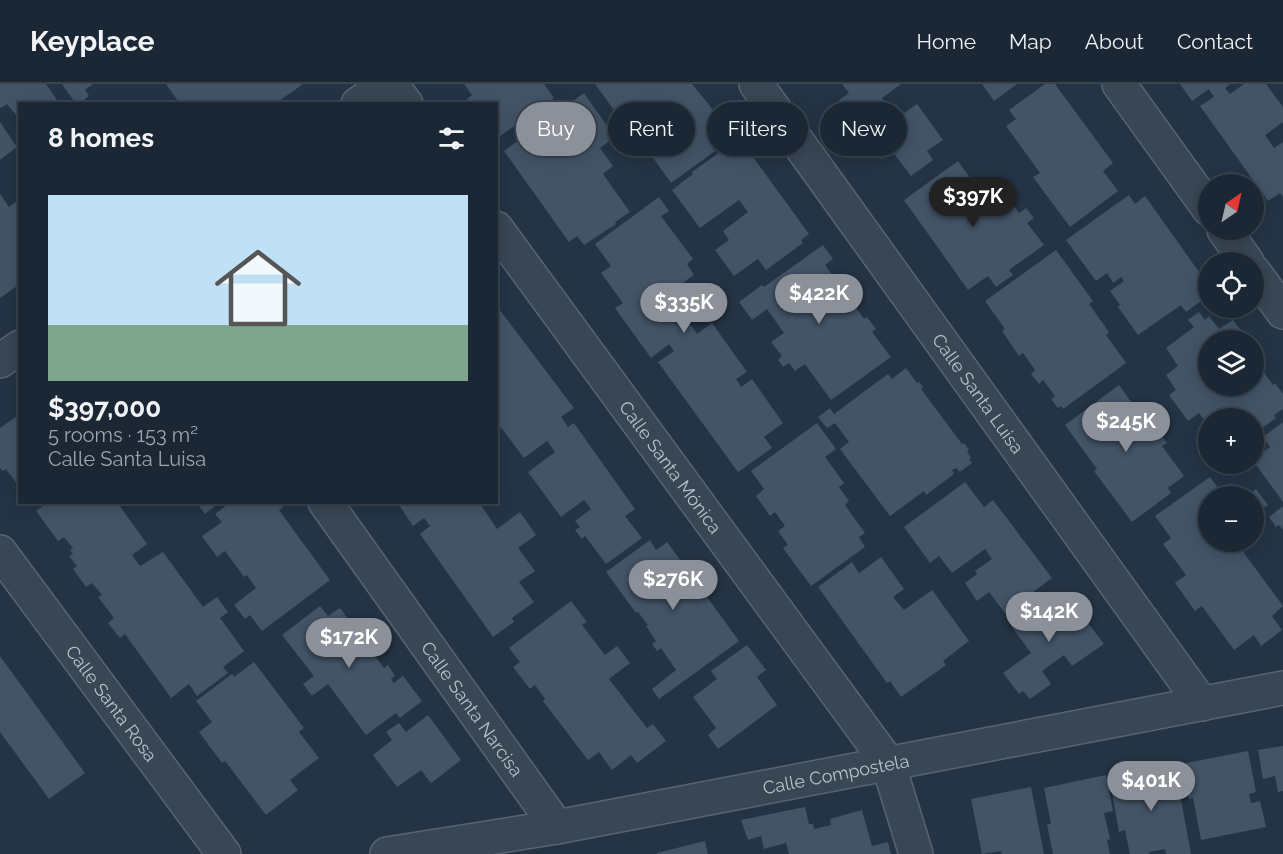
<!DOCTYPE html>
<html lang="en">
<head>
<meta charset="utf-8">
<style>
	:root { --surface:#1b2734; --page:#242f3c; --text:#f1f3f6; --muted:#a0a5ac; --line:#39444f; --accent:#8c9099 }
	body { margin:0; font-family:Raleway,sans-serif; background:var(--page); color:var(--text); height:100vh; display:flex; flex-direction:column; font-size:22px; white-space:nowrap }
	* { box-sizing:border-box; margin:0 }
	p { font-size:20px; color:var(--muted) }
	.icon { flex:none; width:33px; height:33px; fill:none; stroke:currentColor; stroke-width:2; stroke-linecap:round; stroke-linejoin:round }
	.map { position:relative; flex:1; overflow:hidden }
	.panel { position:absolute; left:18px; top:18px; width:480px; height:402px; display:flex; flex-direction:column; background:var(--surface); border-radius:0px; box-shadow:0 3px 15px #0003,0 0 0 2px var(--line) }
	.panel>* { flex:none }
	.guide { position:absolute; left:516px; top:18px; width:570px; height:54px; display:flex; gap:12px }
	.needle { width:39px; rotate:34deg }
	.fabs { position:absolute; left:1198px; top:90px; display:grid; gap:12px }
	.fabs a { display:grid; place-items:center; width:66px; height:66px; border-radius:50%; background:var(--surface); box-shadow:0 3px 15px #0003,0 0 0 2px var(--line); font-size:30px }
	.price { position:absolute; translate:-50% -51px; padding:0 14px; border-radius:21px; background:var(--accent); color:#fff; font-size:20px; line-height:39px; filter:drop-shadow(0 2px 3px #0008) }
	.price::after { content:''; position:absolute; left:50%; top:36px; width:18px; height:14px; margin-left:-9px; background:inherit; clip-path:polygon(0 0,100% 0,50% 100%) }
	.price.active { background:#222; color:#fff }
	ul { padding:0; list-style:none }
	li { display:grid; align-content:center; gap:12px; height:318px; padding:0 30px }
	li+li { border-top:2px solid var(--line) }
	li span { display:grid; place-items:center; height:186px; border-radius:0px; color:#555 }
	li>.icon { margin-inline-start:auto }
	span .icon { width:108px; height:108px; fill:#fffc; stroke-width:1 }
	li b { font-size:26px }
	h2 { display:flex; justify-content:space-between; align-items:center; height:72px; padding:0 30px; font-size:26px }
	.chip { padding:0 21px; border-radius:27px; background:var(--surface); box-shadow:0 3px 15px #0003,0 0 0 2px var(--line); font-size:21px; line-height:54px }
	.chip.active { background:var(--accent); color:#fff }
	header { display:flex; align-items:center; gap:36px; box-sizing:border-box; height:84px; padding:0 30px; background:var(--surface); border-bottom:2px solid var(--line) }
	header strong { font-size:28px }
	nav { display:flex; gap:33px; margin-inline-start:auto; font-size:21px }
	.map>svg:first-child { display:block }
	.building { fill:#435467 }
	.lines { fill:none; stroke-linecap:round; stroke-linejoin:round }
	.minor-casing { stroke:#576472; stroke-width:36 }
	.minor { stroke:#394654; stroke-width:33 }
	.labels { text-anchor:middle; dominant-baseline:central; stroke-width:4.5; stroke-linejoin:round; paint-order:stroke }
	.street-label { font-size:18px; fill:#b6c1ce; stroke:#1d2b3a }
</style>
</head>
<body>
<header>
<strong>Keyplace</strong>
<nav><a>Home</a><a>Map</a><a>About</a><a>Contact</a></nav>
</header>
<div class="map">
<svg width="1283" height="770" viewBox="0 0 1283 770">
	<rect width="100%" height="100%" fill="#243445"/>
	<!-- building -->
	<g class="building">
		<path d="M0 0H46L57 16 52 20H20V36L7 20 1 24 0 23Z"/>
		<path d="M62 0H93L85 6 89 12 79 20H76Z"/>
		<path d="M166 0H303L275 20H180Z"/>
		<path d="M464 0H544L554 14 496 55V20H471L467 15 472 11Z"/>
		<path d="M595 0H692L714 27 718 24 734 47 712 62 715 67 671 99 651 71 647 74 640 63 643 61 630 42 627 44Z"/>
		<path d="M842 0H901L882 14 897 34 917 20 943 56 927 67 933 76 911 92 892 67 881 75 839 16 849 9Z"/>
		<path d="M982 0H1017L994 17Z"/>
		<path d="M1045 0H1055L1113 79 1103 87 1118 107 1070 143 1033 93 1040 89 1006 42 1016 35 1009 26Z"/>
		<path d="M1180 0H1230L1225 4 1230 10 1244 0H1266L1283 23V38L1265 51 1274 64 1283 58V113L1280 109 1268 117 1200 22 1214 13 1209 5 1192 17Z"/>
		<path d="M584 9 615 53 600 64 613 82 603 90 630 128 615 138 616 140 584 161 577 152 569 158 504 67Z"/>
		<path d="M0 38 17 63 0 76Z"/>
		<path d="M745 62 809 150 801 156 803 159 766 186 758 175 734 192 715 166 729 156 723 147 748 128 739 116 700 144 672 106 693 90 692 88 723 66 728 74Z"/>
		<path d="M958 77 990 122 1003 114 1008 121 1012 119 1019 129 1026 124 1034 134 1027 139 1044 161 1009 186 1013 191 996 203 988 192 968 206 904 116Z"/>
		<path d="M0 110 9 123 20 115V200L0 214Z"/>
		<path d="M1129 111 1135 120 1145 112 1209 202V204L1202 209 1205 214 1186 228 1181 221 1138 251 1118 223 1120 221 1110 207 1124 197 1121 193 1113 199 1107 189 1096 197 1066 156Z"/>
		<path d="M659 113 669 127 661 132 693 175 687 180 694 191 684 198 703 225 687 236 697 250 712 239 747 288 736 295 741 303 752 295 783 339 764 353 772 364 738 388 658 278 674 267 669 260 651 274 615 224 623 219 601 189 611 182 595 160Z"/>
		<path d="M823 161 833 175 825 181 864 235 867 233 876 245 872 248 891 273 831 316 805 280 795 287 789 279 783 283 778 276 782 272 771 258 784 249 767 225 752 236 739 218 762 201 764 203Z"/>
		<path d="M1056 166 1093 217 1089 220 1109 248 1106 251 1126 279 1063 325 1061 322 1058 324 1051 315 1055 312 1043 296 1039 300 1031 290 1035 286 1023 269 1019 272 1002 247 1005 245 985 217Z"/>
		<path d="M496 221 574 324 561 333 568 343 574 339 635 425 625 432 642 454 606 480 585 452 582 455 575 446 580 443 575 437 591 425 584 416 561 433 528 388 555 368 547 357 524 374 496 337Z"/>
		<path d="M1199 228 1205 236 1209 232 1219 245 1233 236 1248 256H1209V302H1254V275L1273 301 1275 299 1283 310V325L1274 331 1276 334 1254 350V334H1209V343L1199 329 1188 337 1169 311 1176 306 1166 291 1178 282 1166 264 1194 243 1188 236Z"/>
		<path d="M906 284 917 299 919 298 923 303 921 305 962 360 964 359 969 366 967 367 971 374 969 375 972 379 960 388 956 384 952 386 954 390 926 411 924 407 890 432 840 365 849 358 835 339 827 344 818 333 830 324 834 330 888 290 892 295Z"/>
		<path d="M1119 301 1151 345 1155 343 1167 359 1162 362 1184 392 1168 404 1171 409 1132 438 1094 387 1097 385 1065 341Z"/>
		<path d="M20 330V398L17 400 6 385 3 387 0 384V344Z"/>
		<path d="M1283 338V418L1254 378V374L1270 363 1263 353Z"/>
		<path d="M817 339 836 365 825 373 844 399 839 403 849 417 845 421 865 449 859 453 865 463 811 502 783 464 788 461 778 447 785 442 775 428 770 432 756 412 764 405 751 387Z"/>
		<path d="M1210 393 1224 412H1209V458H1236L1283 522 1272 532 1282 546 1261 562 1254 551 1234 566 1202 522 1195 527 1175 499 1186 491 1163 460 1171 454 1155 432Z"/>
		<path d="M965 398 984 423 993 416 1052 494 1005 529 989 508 977 517 965 499 977 490 975 487 992 475 985 465 952 489 939 472 930 479 904 443Z"/>
		<path d="M1256 405 1268 421 1254 431V412H1247Z"/>
		<path d="M48 418H108L110 421 117 418 147 460 132 471 140 482 163 468 203 523 217 513 228 528 220 534 244 567 223 583 228 589 197 612 189 600 171 614 125 550 120 554 108 539 114 534 98 513 102 511 92 499 86 503 73 485 77 482 69 472 73 470 70 466 73 464 64 453 58 457 36 427Z"/>
		<path d="M196 418H220L205 430Z"/>
		<path d="M231 418H244L247 422 252 418H280L283 423 279 426 330 496 262 547 250 531 245 535 234 521 256 504 247 491 244 493 225 467 217 473 202 452 222 438 215 430Z"/>
		<path d="M397 418H479L497 445 520 428 536 451 518 464 535 487 519 498 534 518 512 534 514 538 493 553 420 450 430 442 424 434 413 442Z"/>
		<path d="M1283 422V446L1279 441 1276 443 1269 433Z"/>
		<path d="M650 456 656 466 667 458 739 557 659 615 652 605 676 586 661 564 657 567 652 560 656 557 646 542 648 541 638 528 636 529 606 488Z"/>
		<path d="M881 473 904 505 893 513 904 526 932 506 969 557 943 577 946 581 901 613 890 597 887 599 818 503 852 478 859 489Z"/>
		<path d="M1052 507 1073 537 1081 530 1104 560 1072 582 1064 571 1042 587 1051 600 1030 615 1023 607 1019 610 1003 589 1031 569 1011 542 1029 529 1026 526Z"/>
		<path d="M571 517 587 538 582 541 605 571 617 562 630 579 609 595 647 644 653 640 666 657 637 679 631 671 612 686 599 668 588 676 543 617 545 615 535 601 530 605 513 583 520 578 509 564Z"/>
		<path d="M320 522 328 532 340 524 384 584 388 581 395 592 391 595 394 599 403 592 422 617 400 634 396 629 366 651 328 600 312 612 303 600 314 592 282 551Z"/>
		<path d="M747 561 766 586 757 593 777 621 718 665 708 651 716 644 693 613 717 595 711 587Z"/>
		<path d="M0 572 85 689 49 715 0 648Z"/>
		<path d="M254 578 304 644 299 648 319 674 290 696 298 706 266 731 225 677 222 679 199 648 212 638 196 617 232 590 234 593Z"/>
		<path d="M428 631 461 676 431 699 421 686 397 703 373 671 392 656 386 648 399 639 406 648Z"/>
		<path d="M1283 662V707L1278 708 1275 692 1263 695 1258 666Z"/>
		<path d="M1248 667 1256 708 1249 710 1251 719 1260 717 1266 743 1201 756 1193 714 1189 715 1184 685 1187 684 1186 679Z"/>
		<path d="M1175 683 1191 770H1166L1165 765 1149 768 1150 770H1130L1125 746 1119 748 1110 698H1114V693Z"/>
		<path d="M1106 691 1113 727 1104 729 1110 755 1107 756 1110 770H1053L1047 740H1051L1044 704Z"/>
		<path d="M1031 703 1044 770H1002L1001 767 982 770 971 715Z"/>
		<path d="M805 723 809 740H813L814 745 831 741 830 735 862 726 872 762 888 758 891 770H789L786 759 764 765 761 752 748 756 741 736Z"/>
		<path d="M705 757 708 770H657V769Z"/>
	</g>
	<g class="lines">
		<!-- minor casing -->
		<g class="minor-casing">
			<g id="minor">
				<path d="M391 0 406 20"/>
				<path id="s1" d="M756 0 1202 620"/>
				<path d="M1119 0 1209 125"/>
				<path d="M358 20 386 0"/>
				<path id="s2" d="M496 144 888 679 916 770"/>
				<path d="M1224 146 1247 178"/>
				<path d="M1254 188 1283 228"/>
				<path d="M0 277 20 263"/>
				<path id="s3" d="M325 418 557 743"/>
				<path id="s4" d="M0 468 224 770"/>
				<path id="s5" d="M387 770 557 743 1283 604"/>
			</g>
		</g>
		<!-- minor -->
		<use href="#minor" class="minor"/>
	</g>
	<g class="labels">
		<!-- street labels -->
		<g class="street-label">
			<text stroke="none"><textPath href="#s1" startOffset="381">Calle Santa Luisa</textPath></text>
			<text stroke="none"><textPath href="#s2" startOffset="296">Calle Santa Mónica</textPath></text>
			<text stroke="none"><textPath href="#s4" startOffset="188">Calle Santa Rosa</textPath></text>
			<text stroke="none"><textPath href="#s3" startOffset="254">Calle Santa Narcisa</textPath></text>
			<text stroke="none"><textPath href="#s5" startOffset="456">Calle Compostela</textPath></text>
		</g>
	</g>
</svg>
<div class="fabs">
<a><svg class="needle" viewBox="-14 -14 28 28"><path d="M0-13l5 13h-10z" fill="#e53935"/><path d="M0 13l5-13h-10z" fill="#a0a5ac"/></svg></a>
<a><svg class="icon" aria-label="locate" viewBox="0 0 24 24"><circle cx="12" cy="12" r="6"/><path d="M12 2v4M12 18v4M2 12h4M18 12h4"/></svg></a>
<a><svg class="icon" aria-label="layers" viewBox="0 0 24 24"><path d="M12 4l9 5-9 5-9-5zM3 14l9 5 9-5"/></svg></a>
<a>+</a>
<a>−</a>
</div>
<b class="price active" style="left:973px;top:144px">$397K</b>
<b class="price" style="left:819px;top:241px">$422K</b>
<b class="price" style="left:684px;top:250px">$335K</b>
<b class="price" style="left:1126px;top:369px">$245K</b>
<b class="price" style="left:673px;top:527px">$276K</b>
<b class="price" style="left:1049px;top:559px">$142K</b>
<b class="price" style="left:349px;top:585px">$172K</b>
<b class="price" style="left:1151px;top:728px">$401K</b>
<div class="guide">
<a class="chip active">Buy</a>
<a class="chip">Rent</a>
<a class="chip">Filters</a>
<a class="chip">New</a>
</div>
<section class="panel">
<h2>8 homes<svg class="icon" aria-label="filters" viewBox="0 0 24 24"><path d="M4 7h16M4 17h16"/><circle cx="9" cy="7" r="2"/><circle cx="15" cy="17" r="2"/></svg></h2>
<ul>
<li><span style="background:linear-gradient(#bfe0f5 70%,#7fa58c 0)"><svg class="icon" aria-label="home" viewBox="0 0 24 24"><path d="M3 11l9-7 9 7M6 9v11h12V9"/></svg></span><div><b>$397,000</b><p>5 rooms · 153 m²</p><p>Calle Santa Luisa</p></div></li>
</ul>
</section>
</div>
</body>
</html>
